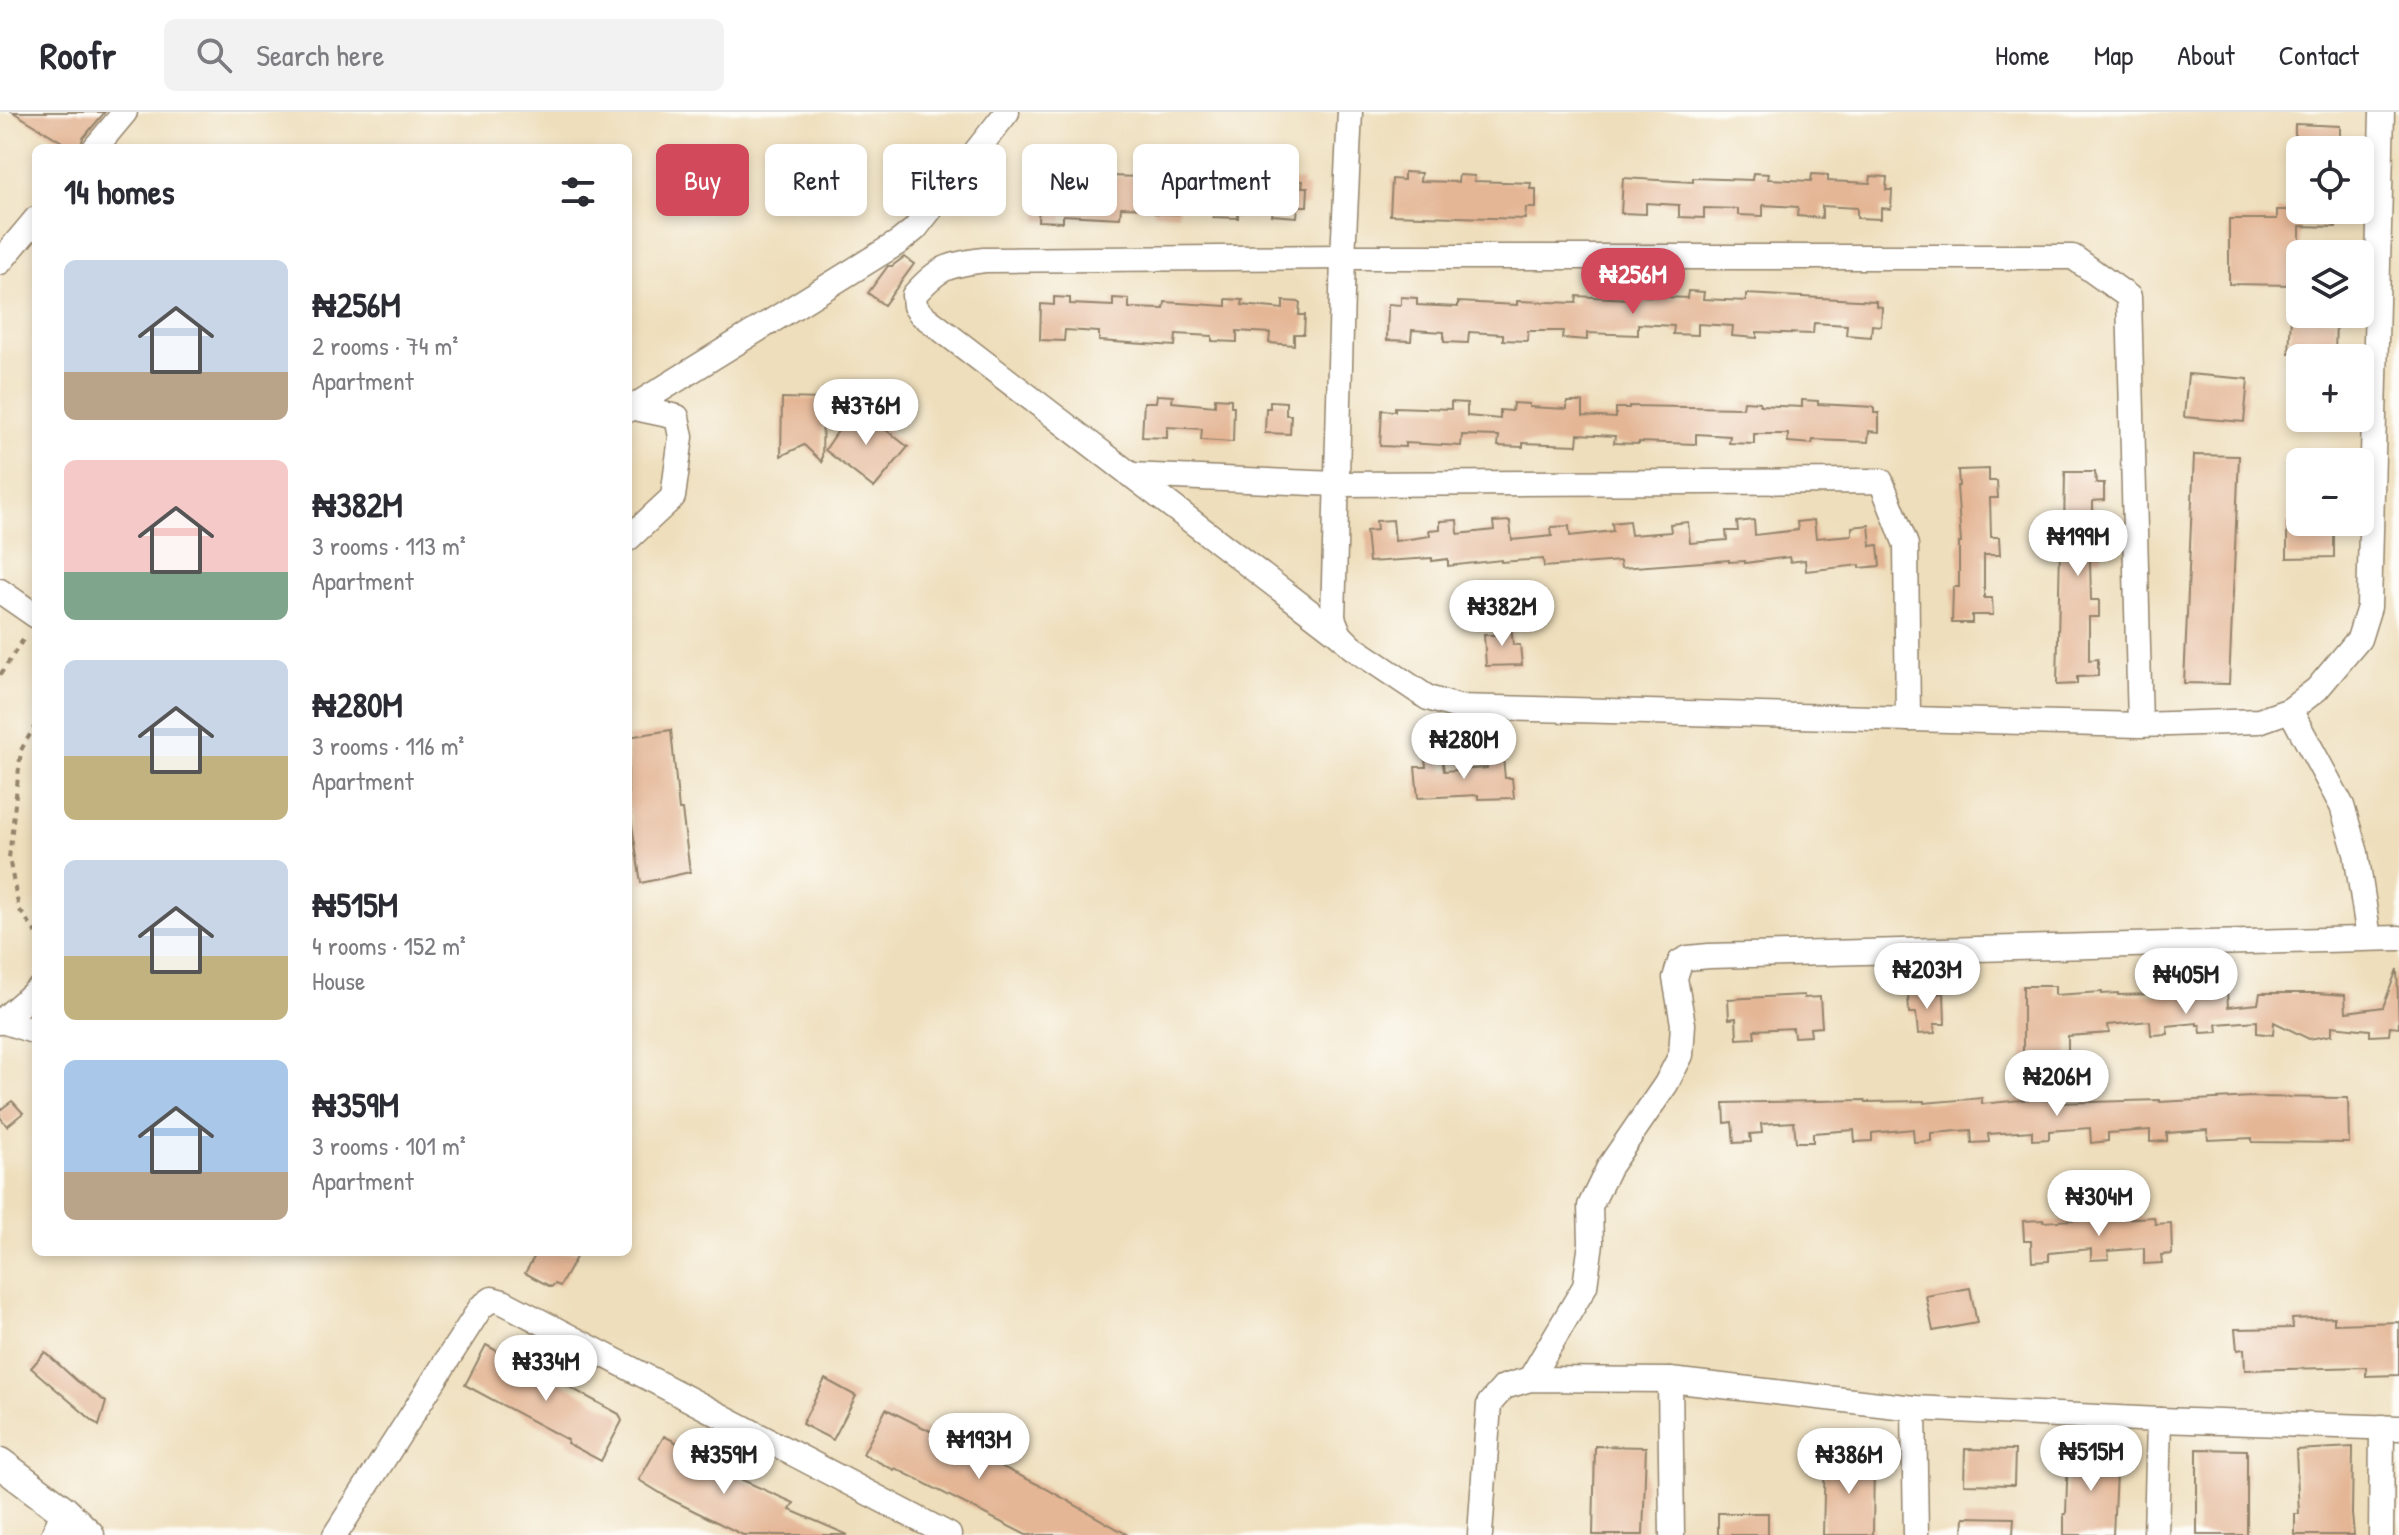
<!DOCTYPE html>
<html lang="en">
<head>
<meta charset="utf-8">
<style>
	:root { --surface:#fff; --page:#f2f2f3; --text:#2b2b33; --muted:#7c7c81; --line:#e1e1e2; --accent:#d1495b }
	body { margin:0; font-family:"Patrick Hand",sans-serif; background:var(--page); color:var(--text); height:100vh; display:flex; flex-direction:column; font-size:30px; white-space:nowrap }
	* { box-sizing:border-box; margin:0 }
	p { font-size:26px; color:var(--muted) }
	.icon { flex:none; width:44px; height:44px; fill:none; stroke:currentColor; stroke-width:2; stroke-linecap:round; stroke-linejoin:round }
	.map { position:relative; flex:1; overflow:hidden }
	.panel { position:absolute; left:32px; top:32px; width:600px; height:1112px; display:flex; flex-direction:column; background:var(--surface); border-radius:12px; box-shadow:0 4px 12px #0003 }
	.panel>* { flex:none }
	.hud { position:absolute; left:656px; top:32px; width:760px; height:72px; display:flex; gap:16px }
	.fabs { position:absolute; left:2286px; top:24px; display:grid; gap:16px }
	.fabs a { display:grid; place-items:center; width:88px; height:88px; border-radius:12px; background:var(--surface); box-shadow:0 4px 12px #0003; font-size:40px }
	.price { position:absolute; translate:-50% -68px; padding:0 18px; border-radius:28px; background:#fff; color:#222; font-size:26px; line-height:52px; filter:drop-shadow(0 2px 4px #0008) }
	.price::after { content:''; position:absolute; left:50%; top:48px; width:24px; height:18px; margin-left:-12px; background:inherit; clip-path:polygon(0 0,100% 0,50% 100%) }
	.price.selected { background:var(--accent); color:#fff }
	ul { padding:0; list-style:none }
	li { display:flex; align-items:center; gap:24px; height:200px; padding:0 32px }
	li span { display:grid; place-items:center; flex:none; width:224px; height:160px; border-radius:12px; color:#555 }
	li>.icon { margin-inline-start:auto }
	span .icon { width:96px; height:96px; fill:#fffc; stroke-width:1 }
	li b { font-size:34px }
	h2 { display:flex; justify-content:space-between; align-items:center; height:96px; padding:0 32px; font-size:34px }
	.pill { padding:0 28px; border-radius:12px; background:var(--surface); box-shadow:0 4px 12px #0003; font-size:28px; line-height:72px }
	.pill.selected { background:var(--accent); color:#fff }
	header { display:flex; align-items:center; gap:48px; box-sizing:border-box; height:112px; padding:0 40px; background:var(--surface); border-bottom:2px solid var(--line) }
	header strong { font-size:38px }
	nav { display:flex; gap:44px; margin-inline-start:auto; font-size:28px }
	.search { width:560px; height:72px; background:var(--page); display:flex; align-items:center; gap:20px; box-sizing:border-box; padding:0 28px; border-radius:12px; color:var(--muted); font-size:30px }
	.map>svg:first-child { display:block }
	.building { fill:#e4b695 }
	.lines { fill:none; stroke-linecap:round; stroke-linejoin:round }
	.minor-casing { stroke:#94846c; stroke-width:27 }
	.major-casing { stroke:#94846c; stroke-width:33 }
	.path { stroke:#94846c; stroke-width:4; stroke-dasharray:6 6; stroke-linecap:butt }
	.minor { stroke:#fff; stroke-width:24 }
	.major { stroke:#fff; stroke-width:30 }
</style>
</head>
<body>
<header>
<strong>Roofr</strong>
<div class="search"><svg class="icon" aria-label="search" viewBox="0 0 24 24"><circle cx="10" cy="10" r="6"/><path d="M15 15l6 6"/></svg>Search here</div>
<nav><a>Home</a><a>Map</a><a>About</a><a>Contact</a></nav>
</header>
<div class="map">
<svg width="2399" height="1423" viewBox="0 0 2399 1423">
	<rect width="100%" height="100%" fill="#fdfcf7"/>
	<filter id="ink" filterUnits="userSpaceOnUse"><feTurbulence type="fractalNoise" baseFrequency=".0125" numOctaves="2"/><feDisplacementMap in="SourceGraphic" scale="16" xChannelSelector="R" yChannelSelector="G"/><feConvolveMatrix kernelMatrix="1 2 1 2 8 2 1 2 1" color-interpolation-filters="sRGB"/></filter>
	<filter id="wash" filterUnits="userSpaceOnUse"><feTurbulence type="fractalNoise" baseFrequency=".006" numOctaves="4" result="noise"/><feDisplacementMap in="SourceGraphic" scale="32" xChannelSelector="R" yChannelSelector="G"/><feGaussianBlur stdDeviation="1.8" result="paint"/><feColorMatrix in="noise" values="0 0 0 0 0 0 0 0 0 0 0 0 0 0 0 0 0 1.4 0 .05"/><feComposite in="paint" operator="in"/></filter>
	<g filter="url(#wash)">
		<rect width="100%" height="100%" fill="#eedebb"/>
		<g id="blocks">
			<!-- building -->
			<g class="building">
				<path d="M13 0H105L83 26 80 36H72Z"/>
				<path d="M2295 12 2340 14V38H2295Z"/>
				<path d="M1168 59 1184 60V68L1227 70 1228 63 1244 64V66L1303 69 1302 75H1308L1307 94H1298L1297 105 1272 103 1273 98 1238 96V106L1213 105 1214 93 1179 91 1178 102 1154 101V96L1121 95 1120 106 1063 103V110L1038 109 1040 73 1052 74 1053 66 1110 70V64L1168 66Z"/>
				<path d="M1404 60 1421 61 1420 69 1458 70 1459 63 1475 64 1474 69 1531 71 1530 77H1536V96H1526L1525 107 1390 103 1392 67 1404 68Z"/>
				<path d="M1753 61 1769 62 1768 67 1811 69 1812 62 1828 63V69L1870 71 1871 64 1887 65 1886 78H1892L1891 97 1881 96V107L1857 106V96L1822 94V106L1797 104 1798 95 1763 93V104L1738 103V97L1704 96V106L1679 105V93L1646 91V102L1621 101 1623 66 1693 70V66L1752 68Z"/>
				<path d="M2277 98H2337L2336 115 2300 114V173L2229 172V107H2277Z"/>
				<path d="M904 145 914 152 884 193 868 181 888 154H892Z"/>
				<path d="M1628 179 1644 180V184L1687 186 1688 179 1704 180 1703 187 1746 189V182L1876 189V194L1882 195 1881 214 1872 213 1871 225 1846 223 1847 213 1814 211 1813 222 1757 220V226L1732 224 1733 214 1698 212V223L1673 222 1674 214 1638 212V223L1587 221V228L1562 226 1563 219H1528L1527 229 1503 228V222L1469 220 1468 231 1444 230V220L1412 218 1411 229 1387 228 1388 192 1401 193V185L1417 186V193L1458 195V190L1517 193V189L1576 191 1577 184 1627 187Z"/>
				<path d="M1054 185 1070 186V192L1113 194V186L1129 187V196L1164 197 1165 190 1226 194V187L1243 188 1242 193 1283 197V189L1300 190 1299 203H1305L1304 222H1294V233L1269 231 1270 221 1237 219V230L1212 229V224L1176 222 1175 234 1099 229V220L1065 218 1064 229 1040 228 1041 192 1054 193Z"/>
				<path d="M2291 205 2336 207 2335 242 2289 241Z"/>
				<path d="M2188 262 2248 267 2244 310 2184 305Z"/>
				<path d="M1157 283 1173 284 1172 290 1215 294V286L1231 287V294H1234L1233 330 1201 328 1202 317 1167 315V326L1142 325 1144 290H1156Z"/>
				<path d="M782 286 823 287 822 350 804 333 781 344Z"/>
				<path d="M1802 288 1818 289V292L1874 295V301H1879V320L1869 319 1868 330 1813 328 1812 332 1788 330V322H1754V332L1729 331 1730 324 1696 322V332L1639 330V332L1614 331 1615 324 1578 322 1577 333 1523 331V335L1498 334 1499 324 1462 323 1461 334 1405 331V335L1380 334 1382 298 1395 299V295L1451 297V290L1467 291V304L1500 307V298L1512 299 1513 291 1529 292V295L1567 297V290H1583V304L1616 306V296H1629V294L1743 296 1744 289 1760 290V293L1802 295Z"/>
				<path d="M1270 289 1286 290V303H1291L1290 322 1265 321 1266 296H1270Z"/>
				<path d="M855 294 908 335 874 376 825 338Z"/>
				<path d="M2194 343 2239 344 2229 572 2184 571Z"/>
				<path d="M1989 357V369H1997L1998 386H1990L1991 425H1999L2000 443H1984V486H1992L1993 503H1972V511H1952L1953 475H1959V431H1961L1957 374H1959L1958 358Z"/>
				<path d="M2065 360H2095L2096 371H2104V388L2093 389V430H2101L2102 447 2090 448 2091 488H2099V505H2089V548L2098 547V564L2077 565V572L2057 573 2060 435H2063L2064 420Z"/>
				<path d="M1393 408 1395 429 1430 424 1429 418 1440 417V409L1457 408 1458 422 1494 418 1493 410 1510 409 1512 428 1552 424 1551 415 1569 414 1570 424 1613 419 1612 411 1629 409 1631 423 1671 420 1670 412 1688 410 1690 431 1727 428 1726 419H1738L1737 410 1754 408 1755 423 1798 418 1797 410 1814 408 1816 426 1852 423V415L1869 413 1871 434 1878 433 1880 454 1860 456V453L1806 459 1805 448 1790 450 1789 445 1745 451V449L1729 450V448L1621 456 1620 449 1544 455 1543 447 1501 450V448L1448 454V447L1432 449V446L1369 450 1366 419 1377 418 1376 409Z"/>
				<path d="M2287 411H2334V445L2287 446Z"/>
				<path d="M1511 513 1513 533H1520L1522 553 1486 554 1484 523H1495L1494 514Z"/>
				<path d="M671 618 679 698H682L690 760 641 771 628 687V625Z"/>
				<path d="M1442 645 1444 659 1487 656 1486 647 1503 646 1505 666H1512L1514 686 1478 687V683L1418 686 1415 655H1426L1425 646Z"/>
				<path d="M2397 857 2399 915 2390 914 2389 923 2370 924V918L2332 914V923L2309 927 2274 910 2273 923 2257 921V909L2217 912 2218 920 2201 921 2200 913H2197V911L2167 914 2168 922 2151 923 2150 909 2108 913 2109 921 2068 924V951H2023V874H2055V883L2102 880V882L2118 881V883L2227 880 2228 895 2258 892 2260 881H2317L2345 883 2346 900 2383 895Z"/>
				<path d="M1928 880V882L1944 881 1945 912H1934L1935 921 1918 922 1916 901H1909L1908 881Z"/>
				<path d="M1804 883V886L1820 885 1822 915 1810 916 1811 924 1794 925 1793 916 1754 918 1755 926 1737 927 1736 906 1729 907 1728 887Z"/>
				<path d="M2252 985 2348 986 2349 1031 2252 1030V1026L2208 1028 2207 1018 2167 1021V1029L2150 1030V1018L2108 1021V1029L2091 1031 2090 1016 2049 1019V1027L2032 1028V1019L1988 1022 1989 1030 1972 1031 1971 1018 1931 1021V1029L1914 1030 1913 1017 1872 1021V1029L1855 1030 1854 1018 1813 1021V1030H1796L1794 1010 1761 1012 1762 1021 1750 1022 1751 1030 1734 1031 1732 1010 1725 1011 1724 991 1865 988 1866 990 1924 989V991L1982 986V992L2042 986V988L2058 987V991L2160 988V990Z"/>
				<path d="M12 989 23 1001 7 1014 0 1005V998Z"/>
				<path d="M2154 1105 2155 1112 2171 1111 2172 1142 2161 1143 2162 1151 2144 1152V1136L2108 1139 2109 1147 2091 1148V1137L2049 1141V1149L2032 1150 2031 1129H2024L2023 1109 2043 1108V1110L2102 1106V1108Z"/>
				<path d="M537 1140H579L560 1174 555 1172 551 1175 525 1161Z"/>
				<path d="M1970 1176 1977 1211 1933 1219 1926 1184Z"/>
				<path d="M2334 1205V1212L2399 1210V1263L2366 1264V1255L2245 1258 2244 1237 2237 1238 2235 1217 2293 1216 2292 1207Z"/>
				<path d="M486 1233 510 1246 508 1249 539 1266 542 1260 619 1302 622 1309 601 1349 567 1331 568 1328 465 1273Z"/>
				<path d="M45 1240 77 1269 106 1290 99 1314 31 1256Z"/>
				<path d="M825 1267 856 1284 833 1328 802 1312Z"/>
				<path d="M886 1297 1045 1376 1128 1423H1026L895 1356 894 1358 863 1342Z"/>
				<path d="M664 1324 691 1338 688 1343 741 1364 740 1367 794 1391 790 1398 848 1423H743L670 1387 639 1368Z"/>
				<path d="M1595 1334 1646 1335 1643 1423H1593Z"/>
				<path d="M2353 1335 2352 1402 2354 1423H2295V1402H2299L2296 1338Z"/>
				<path d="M1965 1337 2015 1338 2014 1373 1964 1372Z"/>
				<path d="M2197 1337 2247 1338V1423H2197Z"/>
				<path d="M2068 1339H2117L2113 1423H2064V1402H2066Z"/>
				<path d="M1825 1344 1874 1345 1873 1423H1823Z"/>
				<rect x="1718" y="1401" width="50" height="22"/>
				<path d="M1964 1405 2014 1406 2013 1423H1963Z"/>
			</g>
		</g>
	</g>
	<g filter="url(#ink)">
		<use href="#blocks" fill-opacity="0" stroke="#94846c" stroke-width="2"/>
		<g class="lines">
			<!-- minor casing -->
			<g class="minor-casing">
				<g id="minor">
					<path d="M95 36 125 0"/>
					<path d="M0 150 36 107"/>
					<path d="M628 298 899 130 915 117 1007 0"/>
					<path d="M1130 363 1336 372 1881 369 1906 433 1908 607"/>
					<path d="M628 427 673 385 681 325 677 305 635 296"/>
					<path d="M0 479 36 504"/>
					<path d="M1340 523 1333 506 1343 145 1350 0"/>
					<path d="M2290 598 2342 694 2356 741 2369 826"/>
					<path d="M2140 613 2129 185 2073 145H1343L984 148C947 153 939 155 914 183L915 194 921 202 1340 523 1352 535 1428 586 1458 595 2140 613 2259 609 2290 598 2317 577 2359 527 2369 495 2382 0"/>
					<path d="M2 909 36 920"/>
					<path d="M0 910 36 879"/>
					<path d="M1530 1267 1585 1174 1591 1131 1590 1094 1609 1055 1666 972 1681 943 1683 912 1675 866 1680 850 1688 846 1709 844 2399 826"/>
					<path d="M1670 1268 1672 1423"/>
					<path d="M1914 1296 1916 1423"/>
					<path d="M53 1423 64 1399"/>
					<path d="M335 1423 481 1195 492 1187 503 1190 949 1423"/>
					<path d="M1480 1423 1489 1292 1504 1275 1530 1267 1670 1268 1914 1296 2159 1308 2399 1316"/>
					<path d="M2156 1423 2159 1308"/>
					<path d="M2381 1423 2382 1315"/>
				</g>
			</g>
			<!-- major casing -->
			<g class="major-casing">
				<path id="major" d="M0 1351 64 1399 89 1423"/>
			</g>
			<!-- path -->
			<g class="path">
				<path d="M0 563 26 523"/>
				<path d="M36 612 21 638 9 746 19 797 36 821"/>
			</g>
			<!-- minor -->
			<use href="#minor" class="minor"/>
			<!-- major -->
			<use href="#major" class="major"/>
		</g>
	</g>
</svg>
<div class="fabs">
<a><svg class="icon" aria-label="locate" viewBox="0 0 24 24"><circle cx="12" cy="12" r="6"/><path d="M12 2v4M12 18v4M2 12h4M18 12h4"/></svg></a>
<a><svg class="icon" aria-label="layers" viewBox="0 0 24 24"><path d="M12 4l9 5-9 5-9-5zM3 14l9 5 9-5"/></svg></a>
<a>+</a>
<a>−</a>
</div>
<b class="price selected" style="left:1633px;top:204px">₦256M</b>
<b class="price" style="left:866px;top:335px">₦376M</b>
<b class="price" style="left:2078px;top:466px">₦199M</b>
<b class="price" style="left:1502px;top:536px">₦382M</b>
<b class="price" style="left:1464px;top:669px">₦280M</b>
<b class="price" style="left:1927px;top:899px">₦203M</b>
<b class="price" style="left:2186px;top:904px">₦405M</b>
<b class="price" style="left:2057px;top:1006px">₦206M</b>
<b class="price" style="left:2099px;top:1126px">₦304M</b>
<b class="price" style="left:546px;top:1291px">₦334M</b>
<b class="price" style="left:979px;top:1369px">₦193M</b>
<b class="price" style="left:2091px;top:1381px">₦515M</b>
<b class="price" style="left:724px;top:1384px">₦359M</b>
<b class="price" style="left:1849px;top:1384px">₦386M</b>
<div class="hud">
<a class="pill selected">Buy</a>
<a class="pill">Rent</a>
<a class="pill">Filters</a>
<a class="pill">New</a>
<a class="pill">Apartment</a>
</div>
<section class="panel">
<h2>14 homes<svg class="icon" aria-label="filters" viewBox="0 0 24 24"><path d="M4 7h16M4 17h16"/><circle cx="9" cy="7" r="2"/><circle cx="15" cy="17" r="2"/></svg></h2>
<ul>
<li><span style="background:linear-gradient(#c9d6e8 70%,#b9a48a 0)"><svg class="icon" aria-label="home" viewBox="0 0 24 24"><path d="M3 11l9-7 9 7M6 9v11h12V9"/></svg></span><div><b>₦256M</b><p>2 rooms · 74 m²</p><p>Apartment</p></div></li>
<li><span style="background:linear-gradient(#f6c9c9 70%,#7fa58c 0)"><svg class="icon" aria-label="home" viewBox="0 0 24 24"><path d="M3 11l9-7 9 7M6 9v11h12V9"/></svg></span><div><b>₦382M</b><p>3 rooms · 113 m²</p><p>Apartment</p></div></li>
<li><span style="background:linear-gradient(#c9d6e8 60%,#c2b280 0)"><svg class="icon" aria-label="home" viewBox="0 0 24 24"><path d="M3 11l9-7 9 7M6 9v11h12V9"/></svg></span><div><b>₦280M</b><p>3 rooms · 116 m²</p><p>Apartment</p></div></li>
<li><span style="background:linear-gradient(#c9d6e8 60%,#c2b280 0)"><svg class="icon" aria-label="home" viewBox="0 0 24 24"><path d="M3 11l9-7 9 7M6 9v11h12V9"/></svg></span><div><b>₦515M</b><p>4 rooms · 152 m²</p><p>House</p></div></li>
<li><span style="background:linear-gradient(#a9c7e8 70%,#b9a48a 0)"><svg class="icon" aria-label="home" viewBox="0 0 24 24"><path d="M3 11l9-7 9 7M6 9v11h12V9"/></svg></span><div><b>₦359M</b><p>3 rooms · 101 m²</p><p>Apartment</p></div></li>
</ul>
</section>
</div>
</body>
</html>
